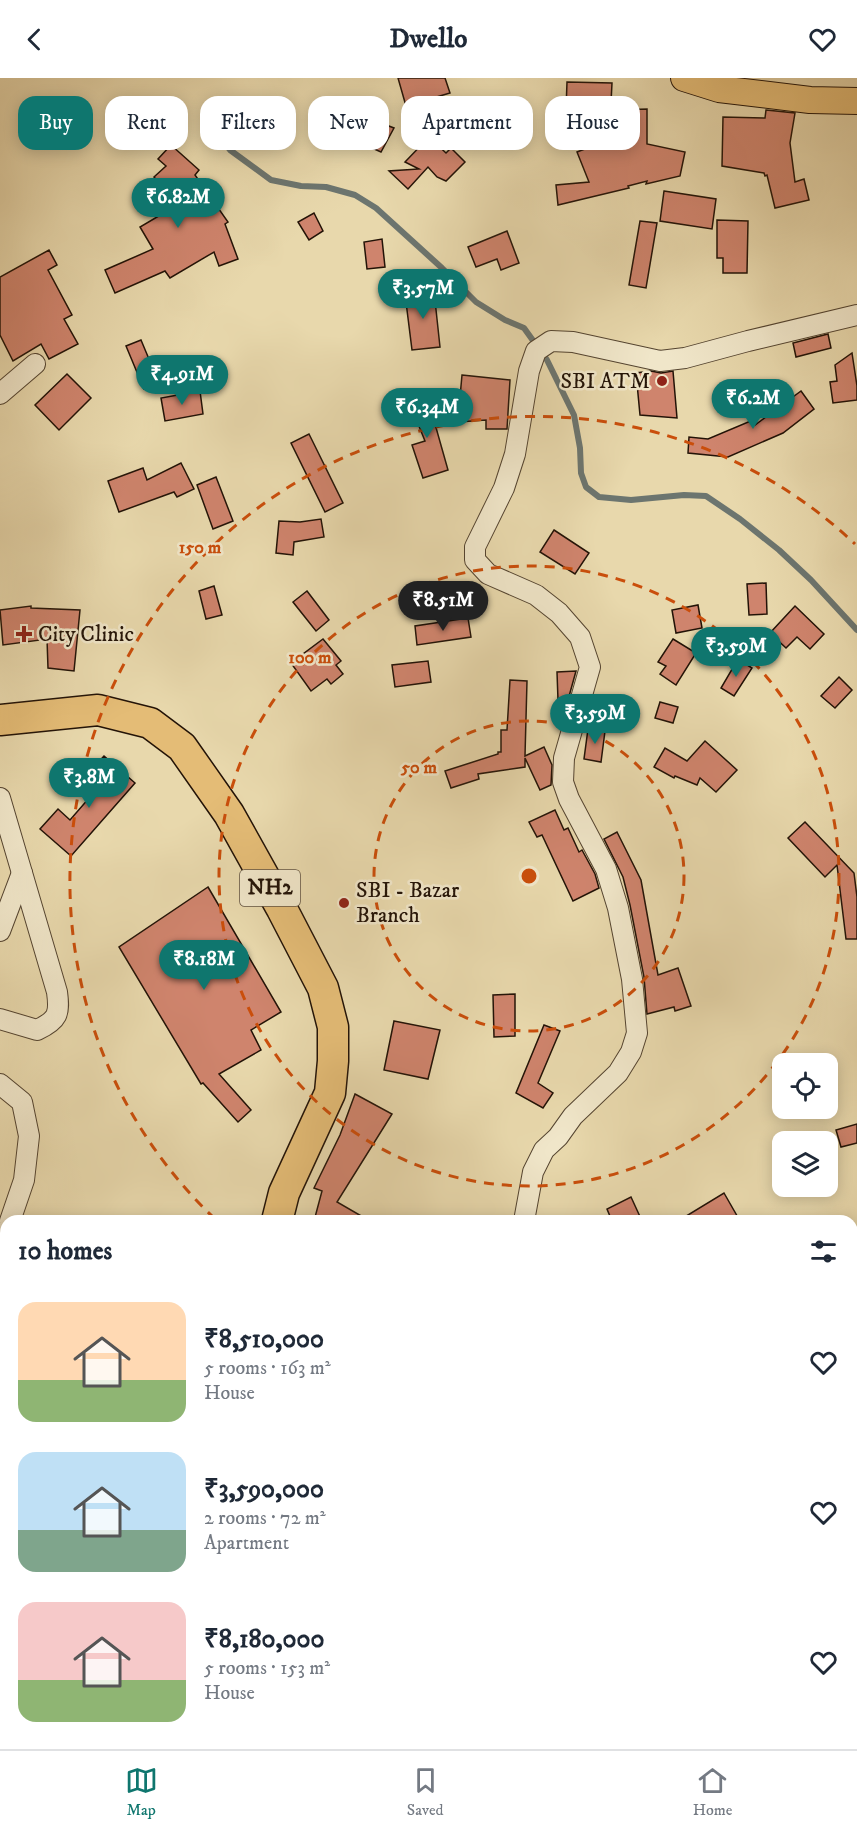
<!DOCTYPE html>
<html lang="en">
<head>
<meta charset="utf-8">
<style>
	:root { --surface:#fff; --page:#f2f2f3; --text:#1f2937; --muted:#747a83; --line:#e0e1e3; --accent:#0f766e }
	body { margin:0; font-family:"IM FELL DW Pica",serif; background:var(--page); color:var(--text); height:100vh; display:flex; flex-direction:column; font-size:22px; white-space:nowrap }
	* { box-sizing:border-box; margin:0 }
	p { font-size:20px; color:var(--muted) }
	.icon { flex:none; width:33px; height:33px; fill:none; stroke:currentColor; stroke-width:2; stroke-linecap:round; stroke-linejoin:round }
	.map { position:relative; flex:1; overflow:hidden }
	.drawer { position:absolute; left:0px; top:1137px; width:858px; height:534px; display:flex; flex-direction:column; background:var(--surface); border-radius:18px 18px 0 0; box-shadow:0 3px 15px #0003 }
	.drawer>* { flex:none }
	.banner { position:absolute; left:18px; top:18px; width:822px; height:54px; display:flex; gap:12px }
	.tools { position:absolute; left:772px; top:975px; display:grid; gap:12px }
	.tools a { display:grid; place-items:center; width:66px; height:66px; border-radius:12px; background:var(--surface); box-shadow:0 3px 15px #0003; font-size:30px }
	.price { position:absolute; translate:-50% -51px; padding:0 14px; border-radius:21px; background:var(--accent); color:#fff; font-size:20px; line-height:39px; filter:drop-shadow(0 2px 3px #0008) }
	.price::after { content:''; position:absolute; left:50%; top:36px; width:18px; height:14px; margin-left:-9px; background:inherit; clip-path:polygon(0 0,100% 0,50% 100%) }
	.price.on { background:#222; color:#fff }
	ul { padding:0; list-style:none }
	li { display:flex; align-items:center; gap:18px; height:150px; padding:0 18px }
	li span { display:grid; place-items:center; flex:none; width:168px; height:120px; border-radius:18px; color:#555 }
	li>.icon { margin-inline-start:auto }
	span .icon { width:72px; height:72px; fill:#fffc; stroke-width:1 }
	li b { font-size:26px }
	h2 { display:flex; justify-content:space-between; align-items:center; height:72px; padding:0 18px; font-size:26px }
	.chip { padding:0 21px; border-radius:18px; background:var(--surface); box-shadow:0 3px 15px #0003; font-size:21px; line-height:54px }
	.chip.on { background:var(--accent); color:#fff }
	header { display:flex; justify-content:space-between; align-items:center; height:78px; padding:0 18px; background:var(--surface); font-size:27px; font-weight:800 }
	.tabs { display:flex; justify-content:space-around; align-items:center; height:84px; border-top:2px solid var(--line); background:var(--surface); font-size:16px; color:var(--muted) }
	.tabs a { display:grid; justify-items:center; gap:3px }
	.tabs .on { color:var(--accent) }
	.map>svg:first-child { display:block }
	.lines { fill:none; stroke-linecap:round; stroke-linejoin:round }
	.stream { stroke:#6c756f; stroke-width:6 }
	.building { fill:#cf846d; stroke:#231307; stroke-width:1.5 }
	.minor-casing { stroke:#544430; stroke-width:22 }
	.major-casing { stroke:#231307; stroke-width:28 }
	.highway-casing { stroke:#231307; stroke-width:33 }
	.minor { stroke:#f0e6c9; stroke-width:20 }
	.major { stroke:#e4bc76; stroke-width:26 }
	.highway { stroke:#e4bc76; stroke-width:30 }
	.ring { fill:none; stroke:#ca4e0b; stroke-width:3; stroke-dasharray:10 8 }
	.poi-dot { fill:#8f2418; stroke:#f0e6c9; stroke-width:2 }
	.labels { text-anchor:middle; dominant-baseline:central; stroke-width:5; stroke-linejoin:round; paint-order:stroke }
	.shield { fill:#f0e6c9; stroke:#605241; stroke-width:1.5 }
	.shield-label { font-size:21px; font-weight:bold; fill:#231307 }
	.poi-label { font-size:22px; fill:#231307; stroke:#f0e6c9; text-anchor:start }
	.centre { fill:#ca4e0b; stroke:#f0e6c9; stroke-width:3 }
	.ring-label { font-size:18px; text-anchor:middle; font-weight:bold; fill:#ca4e0b; stroke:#f0e6c9; stroke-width:5; stroke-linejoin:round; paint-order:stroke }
</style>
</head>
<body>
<header><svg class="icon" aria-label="back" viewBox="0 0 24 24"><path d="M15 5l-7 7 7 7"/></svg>Dwello<svg class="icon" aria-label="heart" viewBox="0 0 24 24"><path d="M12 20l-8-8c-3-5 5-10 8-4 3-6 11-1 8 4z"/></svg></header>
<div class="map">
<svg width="857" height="1671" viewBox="0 0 857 1671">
	<rect width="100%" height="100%" fill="#e8d8ac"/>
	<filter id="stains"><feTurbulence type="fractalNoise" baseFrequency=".00333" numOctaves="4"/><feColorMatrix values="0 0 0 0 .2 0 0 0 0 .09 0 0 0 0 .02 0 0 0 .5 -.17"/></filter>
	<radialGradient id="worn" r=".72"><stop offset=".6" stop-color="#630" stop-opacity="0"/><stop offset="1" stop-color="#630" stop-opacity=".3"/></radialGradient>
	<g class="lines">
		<!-- stream -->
		<path class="stream" d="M207 43 230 72 271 102 301 108 326 109 355 117 376 130 442 190 476 224 505 242 524 250 547 282 574 337 580 370 581 395 586 409 599 419 631 422 684 417 706 418 740 441 779 472 811 502 857 552"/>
	</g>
	<!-- building -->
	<g class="building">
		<path d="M398 0H445L450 15 406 28Z"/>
		<path d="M567 4 612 5 611 25H584V32H566Z"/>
		<path d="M341 30 394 50 381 74 329 51Z"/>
		<path d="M647 31V66L685 74 680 98 646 106 647 103 628 108 629 110 558 127 556 107 589 104 577 74 619 58V32Z"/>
		<path d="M766 32 795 35 790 65 795 104 804 101 809 122 775 130 767 97 765 98 764 95 722 88 723 39 765 40Z"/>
		<path d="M501 44 505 62 473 69 469 52Z"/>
		<path d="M429 59 446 75 451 70 465 84 446 103 437 99 428 89 408 111 389 93 419 91 405 84Z"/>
		<path d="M171 67 199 92 195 97 228 144 225 146 238 181 219 188 214 174 170 200 165 193 115 215 105 192 153 171 140 149 179 126 154 99 166 88 158 81Z"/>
		<path d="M664 113 716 121 712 151 660 143Z"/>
		<path d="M314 135 323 153 309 162 298 144Z"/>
		<path d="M717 142 748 143 747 195H723V180H717Z"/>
		<path d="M640 143 657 145 646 210 629 207Z"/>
		<path d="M507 153 519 185 501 192 497 181 476 189 468 169Z"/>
		<path d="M382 161 385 189 367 191 364 164Z"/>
		<path d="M49 172 57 187 48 192 72 237 64 241 78 266 49 281 41 266 13 283 0 257V199Z"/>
		<path d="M434 213 440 269 412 272 405 216Z"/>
		<path d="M828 256 831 270 796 279 793 265Z"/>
		<path d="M141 262 159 305 144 311 126 268Z"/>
		<path d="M852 275 857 308V322L833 325 830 304 837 303 835 287Z"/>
		<path d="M651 293 661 295 673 293 677 340 640 337 636 295Z"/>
		<path d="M67 296 91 320 59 352 35 327Z"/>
		<path d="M462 297 510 302 507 351H486V342L459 344 458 319H460Z"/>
		<path d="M200 313 203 336 165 343 161 320Z"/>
		<path d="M801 313 814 331 783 355 728 379 688 375 689 359 708 361 753 342 755 347Z"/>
		<path d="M423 314 435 346 448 392 423 400 412 367 425 363 408 321Z"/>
		<path d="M309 356 343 425 325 434 291 365Z"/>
		<path d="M181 385 194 411 177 419 174 414 119 434 108 403 143 390 147 402Z"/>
		<path d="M216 399 233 443 213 451 197 407Z"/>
		<path d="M321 441 324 459 294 464 293 477 276 475 279 443 300 444Z"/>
		<path d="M554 452 589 475 575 496 540 474Z"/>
		<path d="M766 505 767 536 749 537 747 506Z"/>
		<path d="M214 508 222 537 206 541 199 513Z"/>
		<path d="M307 513 329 542 316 553 293 524Z"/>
		<path d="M698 527 702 550 676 555 672 532Z"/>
		<path d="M31 528V530L80 532 74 593 48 590 47 561 3 567 0 532Z"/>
		<path d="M795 528 824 556 810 571 797 559 786 570 770 555Z"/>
		<path d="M468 540 471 559 417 567 415 548Z"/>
		<path d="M323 561 341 583 336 587 343 596 331 606 327 601 311 613 291 585Z"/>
		<path d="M673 561 696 575 676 607 660 596 666 588 658 584Z"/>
		<path d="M738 581 752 590 734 618 721 610Z"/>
		<path d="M428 583 431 604 395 609 392 587Z"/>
		<path d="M576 593 568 622H558L557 594Z"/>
		<path d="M839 599 852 612 835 630 821 618Z"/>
		<path d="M510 602 527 603 525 678 544 669 552 687 551 707 540 712 525 680V689L478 696 479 701 451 710 445 693 498 676V674H501V652H507Z"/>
		<path d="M660 624 678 629 673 645 655 640Z"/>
		<path d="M588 651 605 653 601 684 584 681Z"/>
		<path d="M705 663 737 692 716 714 700 700 697 707 675 698 674 700 654 689 665 670 687 683Z"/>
		<path d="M104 678 135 705 71 778 40 751 58 731 70 742 103 704 90 693Z"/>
		<path d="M555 732 564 752 568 750 579 774 582 772 595 796 599 810 573 823 542 757 537 759 529 744Z"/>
		<path d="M805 744 854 795 857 819V861H846L837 787 825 799 788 760Z"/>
		<path d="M617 754 641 802 658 897 678 890 691 928 675 933 674 929 647 936 644 899 630 827 623 799 604 761Z"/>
		<path d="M208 809 281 934 251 952 261 972 219 996 251 1032 238 1044 203 1005 201 1006 119 869Z"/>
		<path d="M515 916V958L494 959 493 917Z"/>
		<path d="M394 943 440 952 428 1001 384 992Z"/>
		<path d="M544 947 560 953 538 1005 553 1015 543 1030 516 1015Z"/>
		<path d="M355 1016 392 1036 337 1124 370 1143H314L322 1113 314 1110 340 1057Z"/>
		<path d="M857 1046V1065L841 1069 836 1052Z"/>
		<path d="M724 1115 740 1143H678Z"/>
		<path d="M631 1119 642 1143H612L607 1131Z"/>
	</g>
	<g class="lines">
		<!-- minor casing -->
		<g class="minor-casing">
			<g id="minor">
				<path d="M0 316 35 286"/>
				<path d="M0 720 57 914C60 936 58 942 37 952L0 941"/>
				<path d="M0 853 22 795"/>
				<path d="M0 1006 22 1024 29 1058 24 1102 10 1143"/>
				<path d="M524 1143 533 1094 544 1072 558 1059 573 1038 618 995 631 974 637 955 632 901 618 830 606 791 569 721 563 704 564 680 590 589 580 559 559 535 536 517 488 496 475 482V469L504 410 515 376 529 293 536 273 551 263 573 264 660 283 685 280 748 263 857 237"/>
				<path d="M0 1166 6 1153"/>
				<path d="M852 1407 857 1410"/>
				<path d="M852 1449 857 1453"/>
				<path d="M852 1563 857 1568"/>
				<path d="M0 1629 6 1633"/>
				<path d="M324 1666 342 1671"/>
				<path d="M433 1671 436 1665"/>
				<path d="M540 1671 545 1665"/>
				<path d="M852 1671 857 1660"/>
			</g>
		</g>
		<!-- major casing -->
		<g class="major-casing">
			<path id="major" d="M684 0 719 11 810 22 857 23"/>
		</g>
		<!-- highway casing -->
		<g class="highway-casing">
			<g id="highway">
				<path d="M0 642 98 632 150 645 182 669 229 736 282 831 323 910 333 949V983L330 1015 284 1115 277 1143"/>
				<path d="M251 1665 254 1671"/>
			</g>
		</g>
		<!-- minor -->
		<use href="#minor" class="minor"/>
		<!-- major -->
		<use href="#major" class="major"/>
		<!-- highway -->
		<use href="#highway" class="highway"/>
	</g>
	<!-- distance rings -->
	<g class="ring">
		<circle cx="529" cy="798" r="155"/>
		<circle cx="529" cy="798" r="310"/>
		<path d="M215 1141A465 465 0 1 1 855 466"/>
	</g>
	<!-- markers -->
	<g class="poi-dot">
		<circle cx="662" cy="303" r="6"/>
		<path d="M21 547h6v6h6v6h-6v6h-6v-6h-6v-6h6z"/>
		<circle cx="344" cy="825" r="6"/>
	</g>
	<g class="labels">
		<!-- shield labels -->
		<rect class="shield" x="240" y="792" width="60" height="36" rx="4.5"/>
		<g class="shield-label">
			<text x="270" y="810">NH2</text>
		</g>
		<!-- poi labels -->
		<g class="poi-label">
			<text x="650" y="303" text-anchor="end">SBI ATM</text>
			<text x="38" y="556">City Clinic</text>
			<text x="356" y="812">SBI - Bazar<tspan x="356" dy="25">Branch</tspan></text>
		</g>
	</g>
	<circle cx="529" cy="798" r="9" class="centre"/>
	<g class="ring-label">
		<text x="200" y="475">150 m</text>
		<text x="310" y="585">100 m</text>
		<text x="419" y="695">50 m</text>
	</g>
	<rect width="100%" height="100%" filter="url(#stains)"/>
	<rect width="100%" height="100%" fill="url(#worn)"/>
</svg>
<div class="tools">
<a><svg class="icon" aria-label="locate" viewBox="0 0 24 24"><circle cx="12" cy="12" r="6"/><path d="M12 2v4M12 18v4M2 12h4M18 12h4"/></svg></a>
<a><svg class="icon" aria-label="layers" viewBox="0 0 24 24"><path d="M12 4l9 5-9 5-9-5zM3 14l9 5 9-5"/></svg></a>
</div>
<b class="price" style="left:178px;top:151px">₹6.82M</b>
<b class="price" style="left:423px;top:242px">₹3.57M</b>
<b class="price" style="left:182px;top:328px">₹4.91M</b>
<b class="price" style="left:753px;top:352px">₹6.2M</b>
<b class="price" style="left:427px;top:361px">₹6.34M</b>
<b class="price on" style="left:443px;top:554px">₹8.51M</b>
<b class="price" style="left:736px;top:600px">₹3.59M</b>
<b class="price" style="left:595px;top:667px">₹3.59M</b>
<b class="price" style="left:89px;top:731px">₹3.8M</b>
<b class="price" style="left:204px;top:913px">₹8.18M</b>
<div class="banner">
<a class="chip on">Buy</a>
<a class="chip">Rent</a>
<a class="chip">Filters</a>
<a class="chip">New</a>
<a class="chip">Apartment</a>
<a class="chip">House</a>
</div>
<section class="drawer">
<h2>10 homes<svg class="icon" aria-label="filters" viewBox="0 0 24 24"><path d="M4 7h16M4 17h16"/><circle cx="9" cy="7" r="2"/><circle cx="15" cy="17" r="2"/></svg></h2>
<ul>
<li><span style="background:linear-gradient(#ffd9b3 65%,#8fb573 0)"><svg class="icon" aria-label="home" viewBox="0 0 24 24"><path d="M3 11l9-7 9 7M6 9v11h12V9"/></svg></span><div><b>₹8,510,000</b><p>5 rooms · 163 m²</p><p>House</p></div><svg class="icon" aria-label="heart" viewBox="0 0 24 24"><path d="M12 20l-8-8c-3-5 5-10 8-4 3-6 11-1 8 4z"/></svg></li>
<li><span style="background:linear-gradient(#bfe0f5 65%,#7fa58c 0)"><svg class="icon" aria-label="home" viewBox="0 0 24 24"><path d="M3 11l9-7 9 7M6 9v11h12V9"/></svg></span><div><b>₹3,590,000</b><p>2 rooms · 72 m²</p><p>Apartment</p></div><svg class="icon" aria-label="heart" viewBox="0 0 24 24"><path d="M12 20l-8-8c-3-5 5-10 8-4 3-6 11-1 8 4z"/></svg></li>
<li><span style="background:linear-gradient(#f6c9c9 65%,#8fb573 0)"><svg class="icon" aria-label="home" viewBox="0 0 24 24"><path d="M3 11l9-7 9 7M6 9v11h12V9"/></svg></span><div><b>₹8,180,000</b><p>5 rooms · 153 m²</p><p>House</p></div><svg class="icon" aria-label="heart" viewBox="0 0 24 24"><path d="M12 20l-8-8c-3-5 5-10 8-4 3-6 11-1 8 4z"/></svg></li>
</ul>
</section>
</div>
<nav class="tabs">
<a class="on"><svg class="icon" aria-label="map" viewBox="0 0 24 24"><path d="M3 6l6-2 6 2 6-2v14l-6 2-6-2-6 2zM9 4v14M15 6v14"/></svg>Map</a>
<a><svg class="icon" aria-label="saved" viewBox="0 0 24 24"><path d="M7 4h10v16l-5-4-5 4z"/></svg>Saved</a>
<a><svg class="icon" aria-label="home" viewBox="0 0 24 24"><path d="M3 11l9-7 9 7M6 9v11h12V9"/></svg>Home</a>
</nav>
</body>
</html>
